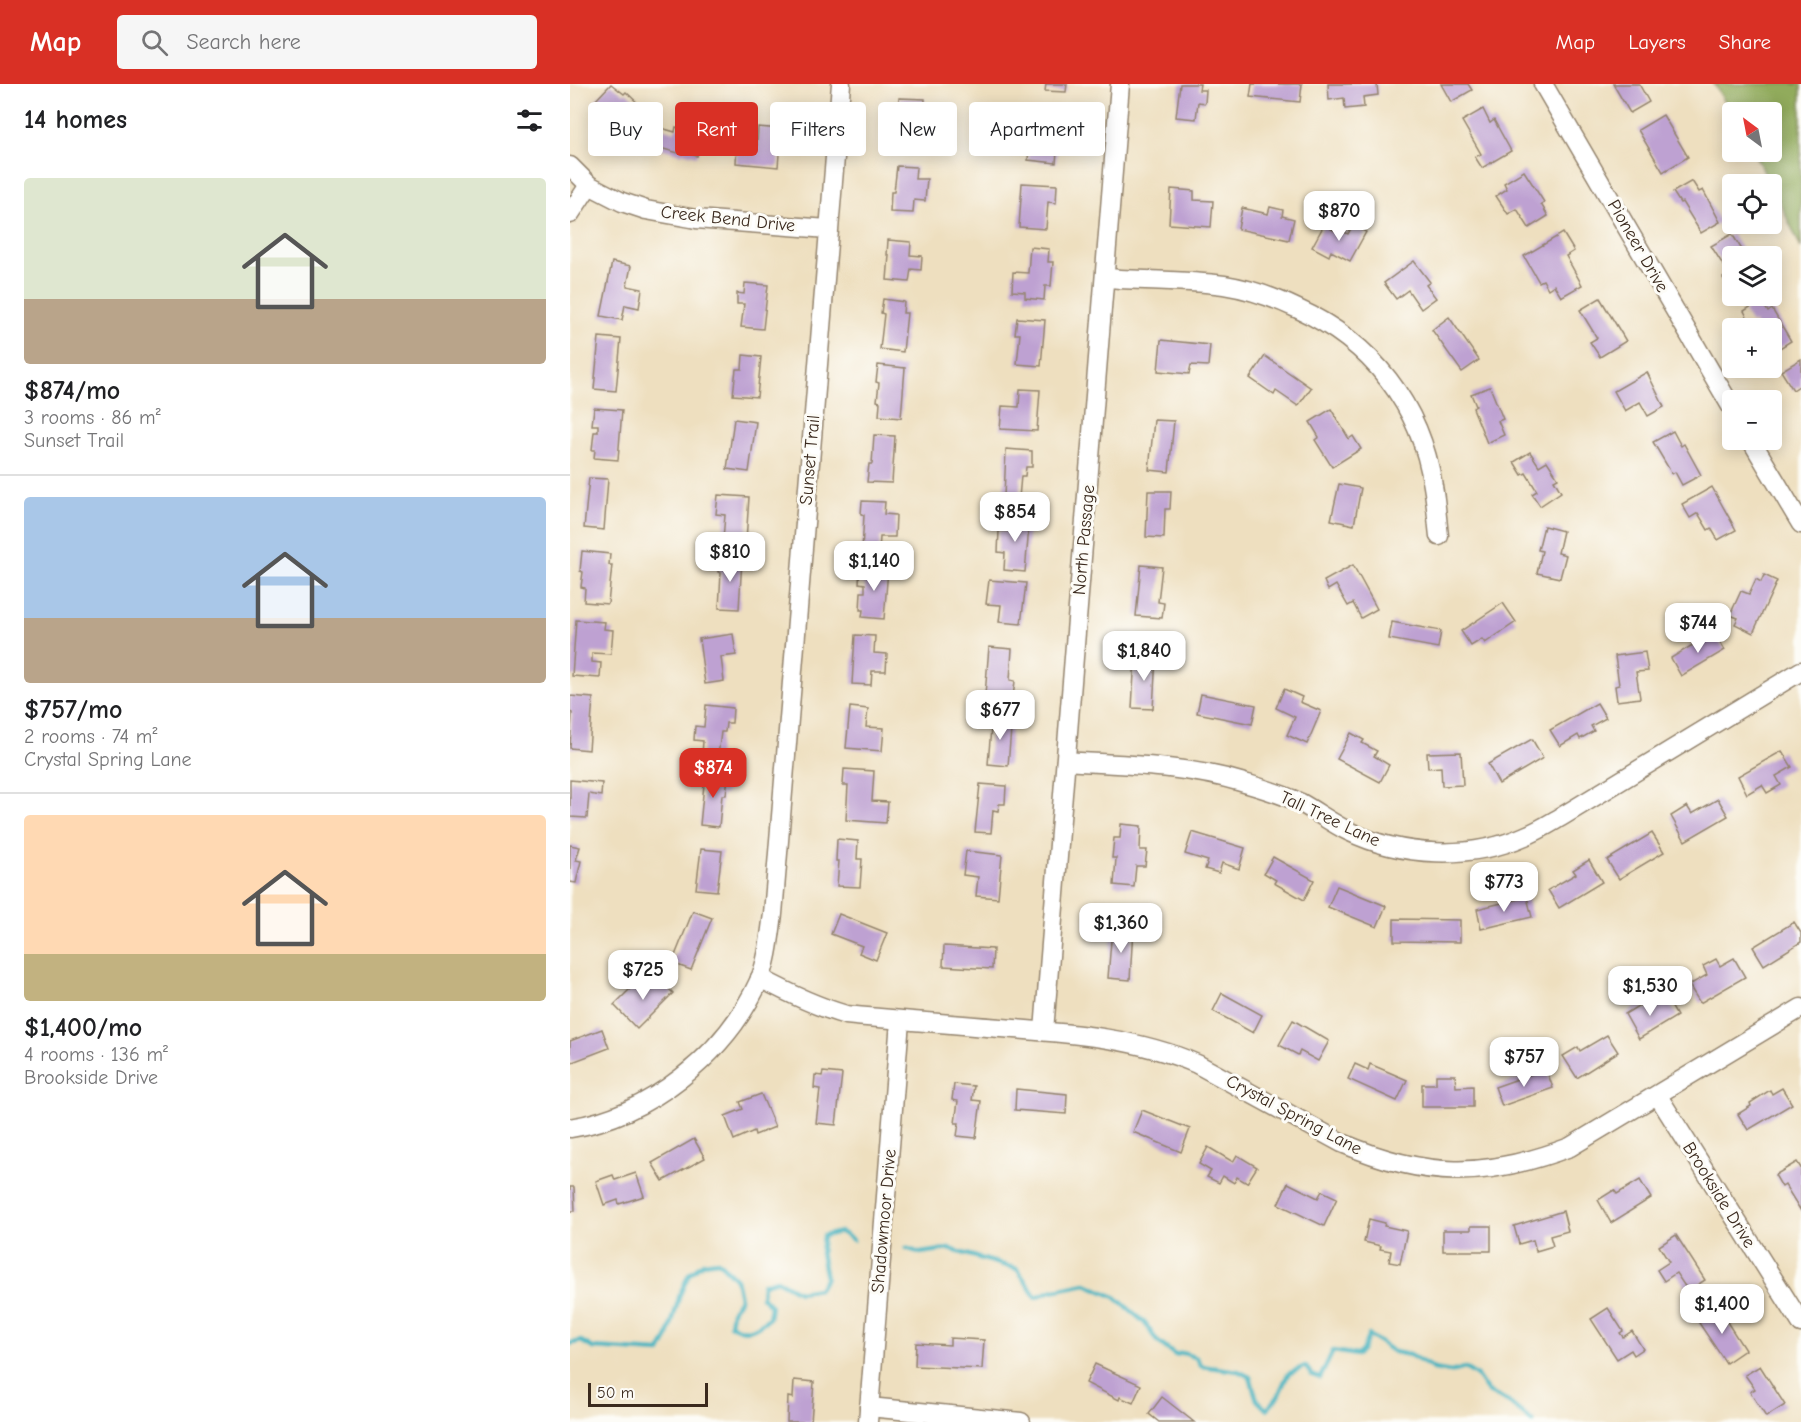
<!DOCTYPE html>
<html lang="en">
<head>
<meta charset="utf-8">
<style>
	:root { --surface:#fff; --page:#f6f6f6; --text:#202124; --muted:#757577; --line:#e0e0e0; --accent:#d93025 }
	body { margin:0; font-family:"Comic Neue",sans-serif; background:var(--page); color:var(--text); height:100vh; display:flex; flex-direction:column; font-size:22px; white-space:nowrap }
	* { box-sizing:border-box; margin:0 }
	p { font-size:20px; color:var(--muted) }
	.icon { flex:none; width:33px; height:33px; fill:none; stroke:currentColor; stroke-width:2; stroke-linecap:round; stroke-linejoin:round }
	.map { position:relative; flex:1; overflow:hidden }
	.details { display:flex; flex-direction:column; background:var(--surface); width:570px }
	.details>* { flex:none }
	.banner { position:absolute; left:18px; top:18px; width:570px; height:54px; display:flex; gap:12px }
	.needle { width:39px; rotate:328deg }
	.controls { position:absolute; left:1152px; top:18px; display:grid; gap:12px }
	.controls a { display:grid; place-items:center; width:60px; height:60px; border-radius:6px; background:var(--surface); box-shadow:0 3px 15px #0003; font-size:30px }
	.scale { position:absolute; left:18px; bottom:15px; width:120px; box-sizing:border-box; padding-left:6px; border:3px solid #3b2a1e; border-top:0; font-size:16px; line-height:21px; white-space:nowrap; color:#3b2a1e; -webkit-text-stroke:4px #fdfcf7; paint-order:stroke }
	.price { position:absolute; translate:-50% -51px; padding:0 14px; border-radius:12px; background:#fff; color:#222; font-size:20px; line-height:39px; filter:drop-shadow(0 2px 3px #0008) }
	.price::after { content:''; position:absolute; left:50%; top:36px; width:18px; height:14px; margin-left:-9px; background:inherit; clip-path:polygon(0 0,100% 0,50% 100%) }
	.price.selected { background:var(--accent); color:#fff }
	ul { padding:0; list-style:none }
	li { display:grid; align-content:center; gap:12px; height:318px; padding:0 24px }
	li+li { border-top:2px solid var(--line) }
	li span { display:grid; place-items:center; height:186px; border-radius:6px; color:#555 }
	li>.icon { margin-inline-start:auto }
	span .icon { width:108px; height:108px; fill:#fffc; stroke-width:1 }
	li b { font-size:26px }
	h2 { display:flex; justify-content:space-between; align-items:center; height:72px; padding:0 24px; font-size:26px }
	.tag { padding:0 21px; border-radius:6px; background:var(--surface); box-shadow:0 3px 15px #0003; font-size:21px; line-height:54px }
	.tag.selected { background:var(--accent); color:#fff }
	header { display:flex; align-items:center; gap:36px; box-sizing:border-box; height:84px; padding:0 30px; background:var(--accent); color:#fff }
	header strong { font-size:28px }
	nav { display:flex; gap:33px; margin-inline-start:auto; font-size:21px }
	.search { width:420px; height:54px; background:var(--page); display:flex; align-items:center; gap:15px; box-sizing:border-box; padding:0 21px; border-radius:6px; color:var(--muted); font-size:22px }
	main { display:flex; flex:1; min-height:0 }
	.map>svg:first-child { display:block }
	.forest { fill:#91ab5c; stroke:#666a3d; stroke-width:1.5 }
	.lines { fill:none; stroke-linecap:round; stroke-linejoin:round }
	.stream { stroke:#44b3bf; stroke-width:4.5 }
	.building { fill:#bea1d2 }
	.minor-casing { stroke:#94846e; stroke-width:21 }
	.minor { stroke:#fff; stroke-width:18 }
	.labels { text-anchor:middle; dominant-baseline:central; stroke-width:6; stroke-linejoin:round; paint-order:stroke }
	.street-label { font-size:18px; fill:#3b2a1e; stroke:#fdfcf7 }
</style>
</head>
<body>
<header>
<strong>Map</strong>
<div class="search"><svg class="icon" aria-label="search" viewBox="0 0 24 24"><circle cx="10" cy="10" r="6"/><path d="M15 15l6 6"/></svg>Search here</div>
<nav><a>Map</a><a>Layers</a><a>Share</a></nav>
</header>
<main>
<section class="details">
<h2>14 homes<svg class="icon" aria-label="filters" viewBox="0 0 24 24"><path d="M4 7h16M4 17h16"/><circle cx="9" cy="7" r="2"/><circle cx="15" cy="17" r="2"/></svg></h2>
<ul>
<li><span style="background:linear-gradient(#dfe7d0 65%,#b9a48a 0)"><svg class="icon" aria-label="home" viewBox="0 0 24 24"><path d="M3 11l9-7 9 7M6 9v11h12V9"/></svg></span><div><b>$874/mo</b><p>3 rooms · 86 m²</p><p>Sunset Trail</p></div></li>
<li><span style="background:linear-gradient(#a9c7e8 65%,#b9a48a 0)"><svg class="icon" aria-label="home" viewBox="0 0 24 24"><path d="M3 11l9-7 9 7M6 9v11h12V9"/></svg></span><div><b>$757/mo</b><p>2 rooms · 74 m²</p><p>Crystal Spring Lane</p></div></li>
<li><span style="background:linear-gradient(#ffd9b3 75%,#c2b280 0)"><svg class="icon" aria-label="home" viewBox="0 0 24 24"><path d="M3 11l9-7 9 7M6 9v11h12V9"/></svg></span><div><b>$1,400/mo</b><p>4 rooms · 136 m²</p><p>Brookside Drive</p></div></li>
</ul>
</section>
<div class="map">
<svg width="1231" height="1338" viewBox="0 0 1231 1338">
	<rect width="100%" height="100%" fill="#fdfcf7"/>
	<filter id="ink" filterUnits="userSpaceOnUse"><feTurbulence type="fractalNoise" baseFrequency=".0167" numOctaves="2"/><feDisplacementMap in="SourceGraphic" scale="12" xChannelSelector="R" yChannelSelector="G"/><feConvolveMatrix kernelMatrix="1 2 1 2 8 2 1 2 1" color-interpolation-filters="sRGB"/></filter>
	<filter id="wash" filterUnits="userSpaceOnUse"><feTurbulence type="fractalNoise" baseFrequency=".008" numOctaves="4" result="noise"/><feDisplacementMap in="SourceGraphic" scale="24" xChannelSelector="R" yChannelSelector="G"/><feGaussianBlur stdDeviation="1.35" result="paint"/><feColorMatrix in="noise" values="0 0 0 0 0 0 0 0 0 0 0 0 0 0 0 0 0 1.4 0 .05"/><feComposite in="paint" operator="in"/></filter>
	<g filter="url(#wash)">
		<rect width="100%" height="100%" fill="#eedfbf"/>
		<!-- forest -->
		<path class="forest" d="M1144 0H1231V164L1202 102 1183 68H1202V28H1162V30Z"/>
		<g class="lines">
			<!-- stream -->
			<g class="stream">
				<path d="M336 1164 350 1169 379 1165 447 1185 466 1213 481 1207 516 1200 545 1213 574 1238 587 1257 605 1271 613 1269 627 1274 631 1282 668 1287 680 1293 687 1316 697 1326 708 1312 718 1290 735 1282 742 1291 750 1294 763 1267 787 1271 792 1267 799 1251 824 1268 840 1271 864 1285 881 1288 895 1284 907 1292 918 1308 938 1318 963 1338"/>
				<path d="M0 1260 11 1257 23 1264 90 1268 98 1252 110 1210 119 1190 133 1179 148 1177 166 1195 170 1214 162 1228 160 1240C177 1251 185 1245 199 1234L201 1222 192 1213 193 1200 207 1196 229 1208 249 1205 256 1194 251 1169 253 1152 271 1148 283 1156"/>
			</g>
		</g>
		<g id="blocks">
			<!-- building -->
			<g class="building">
				<path d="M41 0 54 10 56 8 73 24 56 42 41 26 37 30 24 18Z"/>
				<path d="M476 0H497L496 8 475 7Z"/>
				<path d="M610 0H630L629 6H636L635 19 628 18 626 35 606 33Z"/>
				<path d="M682 0H732L730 18 680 13Z"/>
				<path d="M758 0H807L808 11 793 13 794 23 775 25 774 14 759 16Z"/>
				<path d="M871 0H898L902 6 881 18Z"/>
				<path d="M1043 0H1069L1079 18 1060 29Z"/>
				<path d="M329 14 355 15 353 65 331 64V49H328Z"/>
				<path d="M913 25 920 39 924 36 941 67 912 84 905 73 911 70 892 37Z"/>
				<path d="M462 29 484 31 482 57H488L486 79 458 76Z"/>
				<path d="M1093 31 1118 73 1093 88 1068 46Z"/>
				<path d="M106 43 133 50 127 72 112 68V70L86 63 91 44 105 48Z"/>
				<path d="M188 43 211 45 208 83 166 79 167 59 187 61Z"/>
				<path d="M327 82 346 83 345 95H357L355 117 344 116 343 129 320 128 321 108H324Z"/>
				<path d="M954 87 974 118 971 120 978 132 959 144 947 125 938 130 926 112 937 105 934 99Z"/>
				<path d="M1122 97 1129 108 1133 106 1150 138 1131 149 1112 118 1110 119 1103 108Z"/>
				<path d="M452 99 487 101 486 119 478 118 476 145 449 143Z"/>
				<path d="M601 105 624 107V116L643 117 641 143 599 140Z"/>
				<path d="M700 123 713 126 712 132 724 135 719 156 668 145 672 124 698 130Z"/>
				<path d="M754 141 767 148 769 145 778 150 783 141 796 148 780 177 761 167 759 172 742 163Z"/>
				<path d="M993 149 1004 167 996 172 1012 201 991 213 984 201 978 205 973 196 969 198 954 172Z"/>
				<path d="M1162 150 1176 172H1162V208L1153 194 1159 190 1141 162Z"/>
				<path d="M318 156 341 158 340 171 352 172 351 186 341 185 339 198 317 196 319 171H317Z"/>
				<path d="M460 163 479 165 478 178H483L481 202H475L474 216 455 214V208L442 207 443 188 458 189Z"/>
				<path d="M844 177 860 198 856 201 866 214 851 225 838 206 826 215 814 199Z"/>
				<path d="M42 178 61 182 57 202 72 205 69 224 55 221 52 236 31 232Z"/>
				<path d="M175 199 198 201 193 245 171 243 174 220H167V209L174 210Z"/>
				<path d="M1030 214 1056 257 1030 273 1020 258 1027 254 1010 226Z"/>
				<path d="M313 215 334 218 333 229H337L333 268 310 265 314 230 311 229Z"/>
				<path d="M1191 216 1198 228 1202 225 1221 257 1202 269V244H1187L1184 238 1181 240 1174 227Z"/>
				<path d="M879 233 909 276 892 288 862 246Z"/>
				<path d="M447 234 475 236 471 282 447 280 450 250H445Z"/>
				<path d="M29 253 51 255 46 307 24 305Z"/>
				<path d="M591 256 640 261 638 282 621 281 619 290 588 287Z"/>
				<path d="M173 271 191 273 187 313 163 311 166 285H172Z"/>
				<path d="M695 272 741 304 728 322 706 307 704 311 680 294Z"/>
				<path d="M1231 275V305L1229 302 1223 306 1211 287Z"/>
				<path d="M308 281 335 284 331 334 309 332 310 318 307 317 309 299 306 298Z"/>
				<path d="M1077 288 1094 323 1078 332 1070 318 1055 327 1044 307Z"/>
				<path d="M920 303 933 335 928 337 934 351 917 359 903 324 906 322 901 310Z"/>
				<path d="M450 305 470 306 467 347 430 345 432 322 449 323Z"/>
				<path d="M24 324 52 326 48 376 24 374 25 366H22L24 348H28V341H22Z"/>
				<path d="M761 325 779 355 783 352 791 365 762 383 745 356 749 353 740 338Z"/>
				<path d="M164 335 186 338 179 388 157 385Z"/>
				<path d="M584 336 604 337 599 388 579 386Z"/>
				<path d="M1103 347 1111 362 1114 360 1131 391 1112 401 1105 388 1102 390 1083 358Z"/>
				<path d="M304 351 325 352 322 399 297 398 299 380H302Z"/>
				<path d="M436 365 462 367V383H456L455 392H451L449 414 434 413Z"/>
				<path d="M960 368 969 382 977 377 988 394 984 396 991 408 970 422 962 410 967 407 956 389 952 391 944 378Z"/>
				<path d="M19 394 38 395 34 446 14 444Z"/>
				<path d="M769 400 791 404 784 441 761 436Z"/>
				<path d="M1142 403 1166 446 1148 456 1141 444 1138 446 1128 429 1120 434 1112 420Z"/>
				<path d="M578 407H601L600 425H595L594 454 576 453Z"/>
				<path d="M148 411 179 413 176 457 153 455 155 431 146 430Z"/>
				<path d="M292 417 315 418 314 430 326 431 325 453H310L309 467 292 466 294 431 291 430Z"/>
				<path d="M439 430 460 432 455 488 434 486 435 469 428 468 429 447H437Z"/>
				<path d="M974 442 993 447 988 469 996 471 990 494 967 489 972 467 968 466Z"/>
				<path d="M12 467 40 470 39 481H42L38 520 14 518 15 504 11 503 13 488 10 487Z"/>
				<path d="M149 474 172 476 169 525 149 524 151 489 148 488Z"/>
				<path d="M571 481 592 483 588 518 594 519 592 534 566 532Z"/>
				<path d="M783 481 807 525 791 534 783 519 778 522 766 501 758 506 754 497Z"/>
				<path d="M290 483 318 485 314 535 292 533 293 526H290L291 508H295V500L289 499Z"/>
				<path d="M1194 491 1207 497 1183 549 1165 540 1168 534 1160 531 1171 507 1179 510 1186 495 1191 498Z"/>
				<path d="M419 496 456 499 451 540 429 538 431 521 416 520Z"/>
				<path d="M933 519 946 538 915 559 912 555 901 562 891 547Z"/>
				<path d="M6 536 35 538 34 545 43 546 41 570 22 569V578L31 579 30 594 2 592Z"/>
				<path d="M822 538 871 547 868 564 819 555Z"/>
				<path d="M1144 548 1155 566 1111 592 1101 574Z"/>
				<path d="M163 550 166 571 151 573 154 597 135 600 129 555Z"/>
				<path d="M285 551 305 552 304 569 317 570 316 587H302L301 601 282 600Z"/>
				<path d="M419 563 442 565 440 596 445 597 443 613 415 611Z"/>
				<path d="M1075 568 1078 587 1066 588 1070 614 1047 617 1045 602 1049 601 1045 572Z"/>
				<path d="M565 572 586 573 583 625 562 624Z"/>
				<path d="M714 605 732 613 730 618 751 627 737 660 717 651 725 633 706 624Z"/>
				<path d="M631 610 686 621 682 640 627 629Z"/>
				<path d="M0 612 23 614 19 666 0 664 2 629 0 628Z"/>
				<path d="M1027 619 1036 634 1021 642 1024 647 1010 655 1008 651 990 662 980 646Z"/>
				<path d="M136 621 163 624 162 639H156L155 648H151L148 672 132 671 133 657 124 656 125 642 134 643Z"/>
				<path d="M280 623 298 625 296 643 314 644 312 667 276 664Z"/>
				<path d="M422 632 442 633 438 682 418 680Z"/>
				<path d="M781 649 794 656 792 659 807 667 804 672 819 681 810 698 767 675Z"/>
				<path d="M962 655 973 674 929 700 918 680Z"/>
				<path d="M1212 667 1222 683 1206 692 1211 701 1197 709 1192 701 1177 710 1168 692Z"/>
				<path d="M891 668 893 701 872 702 871 683 858 684 857 669Z"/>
				<path d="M274 685 304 687 302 717 318 718 316 739 276 736 278 701H273Z"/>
				<path d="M135 690 158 692 156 711H152L149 743 130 741Z"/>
				<path d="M0 696 32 699 31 712 19 710 17 734 0 733Z"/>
				<path d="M410 700 436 702 435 720H429L428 727 423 726 421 749 405 748Z"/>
				<path d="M1148 715 1158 732 1115 757 1101 732 1117 722 1122 730Z"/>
				<path d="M551 740 571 742 570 766H577L575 782H566L564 803 544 801 546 774H542L544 754H550Z"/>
				<path d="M622 748 675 764 669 785 652 779 649 789 635 785 638 777 615 770Z"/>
				<path d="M1082 749 1094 768 1049 795 1037 776Z"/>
				<path d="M267 755 288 757 287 775H292L290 803 267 802 269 777H266Z"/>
				<path d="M0 761 10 763 6 776 11 777 6 799 0 798Z"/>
				<path d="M131 765 152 767 147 807 126 805Z"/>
				<path d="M396 767 432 771 428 814 406 812 408 793 393 791Z"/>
				<path d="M703 773 744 796 734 816 704 799 706 796 694 789Z"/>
				<path d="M1019 776 1032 798 989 824 978 806 1006 790 1003 786Z"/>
				<path d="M767 802 816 822 807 843 758 823Z"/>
				<path d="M957 813 962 833 911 845 907 825Z"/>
				<path d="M123 827 142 834 121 886 102 879Z"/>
				<path d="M269 830 317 849 306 876 289 869 292 862 261 850Z"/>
				<path d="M824 835 890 836V858L824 857Z"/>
				<path d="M1224 838 1231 849V858L1194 881 1183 863Z"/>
				<path d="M542 844 563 845 560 896 538 894Z"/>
				<path d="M374 862 423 865 422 885 373 882Z"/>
				<path d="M1164 874 1175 893 1130 919 1119 901 1137 891 1133 882 1146 875 1150 882Z"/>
				<path d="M84 890 103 909 67 945 44 921 67 898 72 902Z"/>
				<path d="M652 909 692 931 683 949 643 927Z"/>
				<path d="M1096 913 1107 932 1069 955 1055 930 1071 920 1075 926Z"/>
				<path d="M723 936 759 957 748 977 730 967 728 971 709 961Z"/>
				<path d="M32 945 39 964 0 979V957Z"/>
				<path d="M1037 951 1048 968 1007 994 993 972 1008 963 1010 967Z"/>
				<path d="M785 980 798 986 800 980 837 996 827 1017 778 995Z"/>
				<path d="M976 985 983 1004 932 1022 925 1003Z"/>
				<path d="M253 988 272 990 266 1041 246 1039 250 1005 244 1004 245 991 252 992Z"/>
				<path d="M866 991H885L886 1003 903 1002V1023H852V1000H866Z"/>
				<path d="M384 1000 404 1002 402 1016 411 1017 406 1054 387 1052 389 1039H385L388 1017 382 1016Z"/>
				<path d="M1212 1004 1222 1020 1178 1046 1168 1030 1181 1022 1180 1019 1200 1006 1202 1010Z"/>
				<path d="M446 1005 497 1010 496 1030 445 1026Z"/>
				<path d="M191 1010 205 1043 185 1051 184 1047 164 1056 155 1032 173 1025 170 1018Z"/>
				<path d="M572 1026 620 1045 611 1068 563 1048Z"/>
				<path d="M124 1055 135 1074 93 1097 82 1079Z"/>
				<path d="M638 1063 663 1078 667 1071 687 1083 677 1099 667 1093 664 1099 653 1092 649 1099 637 1093 641 1087 629 1080Z"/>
				<path d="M1227 1078 1231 1084V1127L1215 1101 1212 1103 1205 1091Z"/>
				<path d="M66 1089 74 1112 49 1120 48 1116 34 1121 26 1097 43 1091 45 1096Z"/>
				<path d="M1070 1096 1081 1114 1041 1139 1028 1116 1044 1106 1047 1110Z"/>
				<path d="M718 1099 748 1114 752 1107 767 1114 754 1142 708 1120Z"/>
				<path d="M0 1103H4L5 1127H0Z"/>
				<path d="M993 1127 998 1147 980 1152 983 1162 966 1167 963 1156 949 1160 944 1142Z"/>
				<path d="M799 1135 815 1139 814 1142 837 1147 830 1180 819 1178 821 1167 810 1165 811 1162 794 1158Z"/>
				<path d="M901 1142H921V1167H873V1146H901Z"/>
				<path d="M1106 1151 1135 1196 1118 1207 1106 1189 1094 1197 1087 1186 1099 1178 1089 1162Z"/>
				<path d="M1153 1223 1161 1235 1157 1238 1175 1266 1156 1279 1129 1239Z"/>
				<path d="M1038 1224 1053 1247 1050 1249 1053 1253 1062 1247 1073 1265 1064 1271 1061 1266 1047 1275 1021 1235Z"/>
				<path d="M380 1254 414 1256 412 1285 345 1282 346 1259 380 1261Z"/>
				<path d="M525 1280 571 1301 563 1319 550 1313 549 1316 516 1299Z"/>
				<path d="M1190 1282 1215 1321 1196 1333 1180 1308 1185 1305 1175 1291Z"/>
				<path d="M224 1296 244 1298 241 1338H217L218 1313 223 1314Z"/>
				<path d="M592 1313 624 1338H589L579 1330Z"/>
			</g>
		</g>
	</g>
	<g filter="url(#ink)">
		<use href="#blocks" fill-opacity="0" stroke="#94846e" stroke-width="1.5"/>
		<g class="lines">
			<!-- minor casing -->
			<g class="minor-casing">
				<g id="minor">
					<path d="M973 0 1162 324"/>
					<path d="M0 82 19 101 52 118 76 126 126 135 258 145"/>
					<path d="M0 130 19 101"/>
					<path d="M536 194C575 197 615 196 654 201 680 205 705 214 728 225 801 258 851 321 863 402 866 418 867 435 869 452"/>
					<path d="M1181 356 1231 440"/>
					<path d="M496 677C554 681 615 681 671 698 691 704 713 710 731 719 747 728 762 739 778 747 831 773 901 776 955 752 968 747 979 740 991 733L1231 587"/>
					<path d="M190 894C218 909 245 922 276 931 328 936 379 940 431 944 497 949 566 953 627 980L772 1059C856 1095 915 1095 1000 1063L1231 924"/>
					<path d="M474 947 550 0"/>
					<path d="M1088 1012 1231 1239"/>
					<path d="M0 1044C79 1032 156 970 189 897 198 877 200 851 203 830L271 0"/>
					<path d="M299 1323 451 1338"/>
					<path d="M298 1338 330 937"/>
				</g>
			</g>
			<!-- minor -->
			<use href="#minor" class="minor"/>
		</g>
	</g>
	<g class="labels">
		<!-- street labels -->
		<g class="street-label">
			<text transform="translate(158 135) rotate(6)">Creek Bend Drive</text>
			<text transform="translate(1068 162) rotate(60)">Pioneer Drive</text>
			<text transform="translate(240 376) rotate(-85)">Sunset Trail</text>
			<text transform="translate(514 456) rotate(-85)">North Passage</text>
			<text transform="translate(760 735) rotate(25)">Tall Tree Lane</text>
			<text transform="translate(724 1031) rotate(28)">Crystal Spring Lane</text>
			<text transform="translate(1149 1111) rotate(58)">Brookside Drive</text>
			<text transform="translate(314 1137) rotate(-85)">Shadowmoor Drive</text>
		</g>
	</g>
</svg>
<div class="controls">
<a><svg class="needle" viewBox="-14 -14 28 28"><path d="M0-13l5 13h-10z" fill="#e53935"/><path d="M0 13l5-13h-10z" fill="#757577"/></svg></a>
<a><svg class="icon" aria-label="locate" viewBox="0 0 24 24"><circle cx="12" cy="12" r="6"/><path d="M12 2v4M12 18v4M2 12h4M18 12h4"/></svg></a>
<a><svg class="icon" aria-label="layers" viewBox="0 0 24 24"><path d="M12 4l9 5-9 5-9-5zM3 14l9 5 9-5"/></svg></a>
<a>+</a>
<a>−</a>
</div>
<div class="scale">50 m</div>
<b class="price" style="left:769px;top:158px">$870</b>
<b class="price" style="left:445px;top:459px">$854</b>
<b class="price" style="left:160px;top:499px">$810</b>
<b class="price" style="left:304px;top:508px">$1,140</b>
<b class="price" style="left:1128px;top:570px">$744</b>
<b class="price" style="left:574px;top:598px">$1,840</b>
<b class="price" style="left:430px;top:657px">$677</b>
<b class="price selected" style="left:143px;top:715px">$874</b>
<b class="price" style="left:934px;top:829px">$773</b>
<b class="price" style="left:551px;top:870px">$1,360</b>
<b class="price" style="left:73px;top:917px">$725</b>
<b class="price" style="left:1080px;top:933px">$1,530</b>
<b class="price" style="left:954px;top:1004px">$757</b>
<b class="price" style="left:1152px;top:1251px">$1,400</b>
<div class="banner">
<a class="tag">Buy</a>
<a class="tag selected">Rent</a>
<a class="tag">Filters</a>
<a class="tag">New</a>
<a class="tag">Apartment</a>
</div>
</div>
</main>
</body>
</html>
